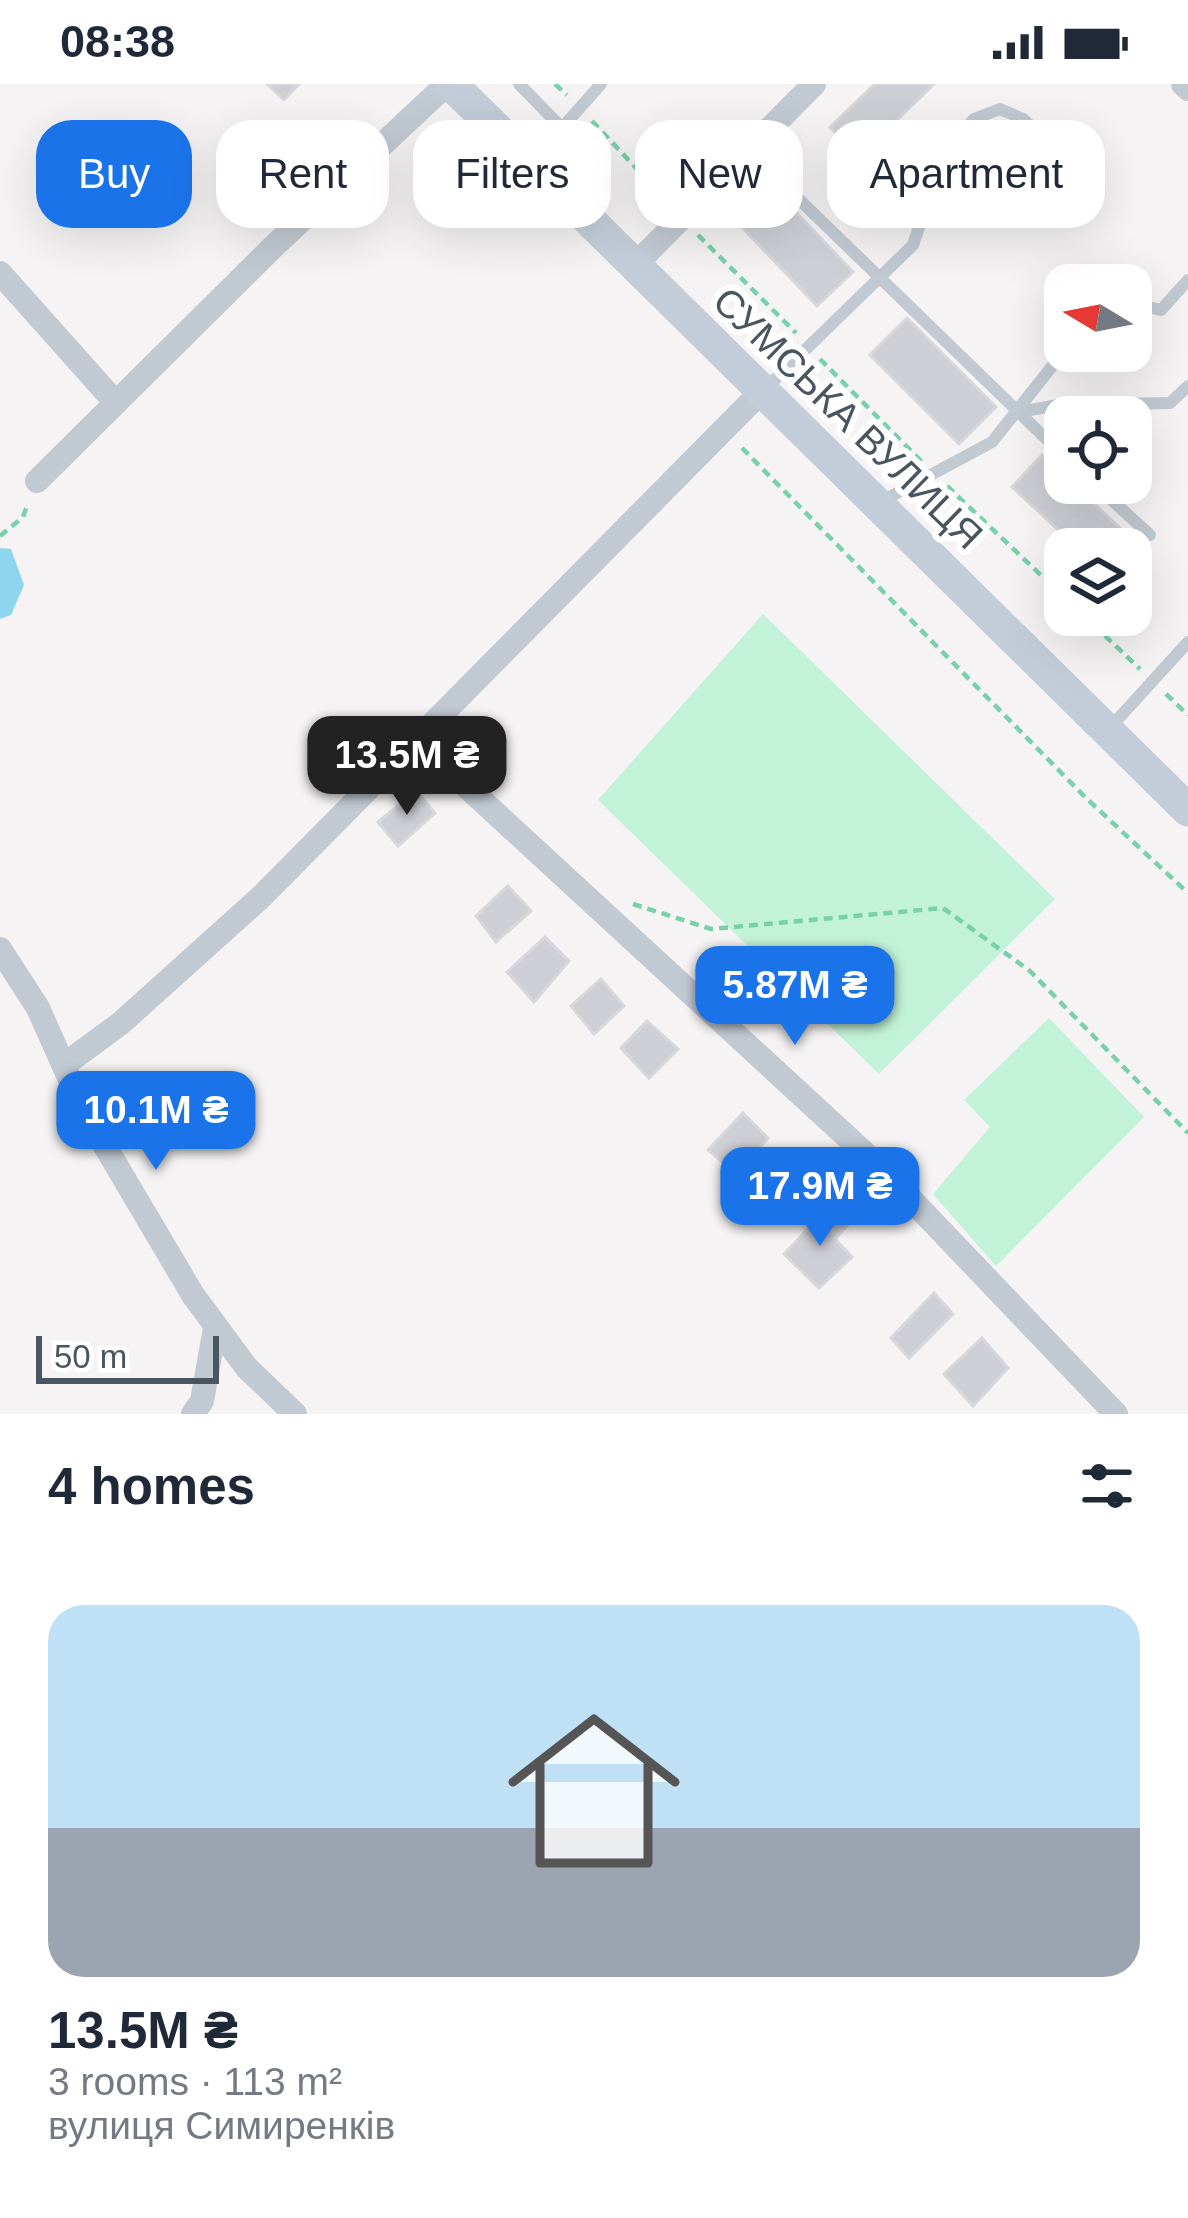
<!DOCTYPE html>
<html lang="en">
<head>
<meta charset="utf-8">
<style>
	:root { --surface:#fff; --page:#f6f6f7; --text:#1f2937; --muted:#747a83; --accent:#1a73e8 }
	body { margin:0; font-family:Helvetica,sans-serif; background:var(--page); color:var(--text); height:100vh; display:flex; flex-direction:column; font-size:45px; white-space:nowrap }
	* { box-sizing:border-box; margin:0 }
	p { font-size:39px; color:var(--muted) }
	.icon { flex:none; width:66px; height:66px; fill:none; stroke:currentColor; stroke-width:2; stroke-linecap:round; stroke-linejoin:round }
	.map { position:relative; height:1330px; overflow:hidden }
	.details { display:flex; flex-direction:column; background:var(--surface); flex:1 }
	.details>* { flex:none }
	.hud { position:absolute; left:36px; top:36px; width:1116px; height:108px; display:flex; gap:24px }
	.needle { width:78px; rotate:280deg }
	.fabs { position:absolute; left:1044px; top:180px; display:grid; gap:24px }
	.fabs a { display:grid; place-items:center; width:108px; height:108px; border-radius:24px; background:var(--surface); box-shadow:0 12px 48px #0002; font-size:60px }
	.scale { position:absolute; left:36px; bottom:30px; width:183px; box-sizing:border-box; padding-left:12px; border:6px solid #495561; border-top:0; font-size:33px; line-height:42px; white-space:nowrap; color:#495561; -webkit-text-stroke:9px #fff; paint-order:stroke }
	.price { position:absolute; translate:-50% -102px; padding:0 27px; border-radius:24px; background:var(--accent); color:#fff; font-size:39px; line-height:78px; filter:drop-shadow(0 3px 6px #0008) }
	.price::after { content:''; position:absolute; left:50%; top:72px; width:36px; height:27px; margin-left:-18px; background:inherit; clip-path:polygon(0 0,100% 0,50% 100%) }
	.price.selected { background:#222; color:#fff }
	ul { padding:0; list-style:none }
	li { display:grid; align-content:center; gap:24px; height:636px; padding:0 48px }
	li span { display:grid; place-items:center; height:372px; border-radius:36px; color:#555 }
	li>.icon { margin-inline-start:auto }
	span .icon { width:216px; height:216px; fill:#fffc; stroke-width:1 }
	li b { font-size:51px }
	h2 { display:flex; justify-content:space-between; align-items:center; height:144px; padding:0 48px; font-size:51px }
	.chip { padding:0 42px; border-radius:36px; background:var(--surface); box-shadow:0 12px 48px #0002; font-size:42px; line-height:108px }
	.chip.selected { background:var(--accent); color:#fff }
	.status { display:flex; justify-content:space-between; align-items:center; height:84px; padding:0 60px; background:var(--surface); direction:ltr }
	.status svg { height:33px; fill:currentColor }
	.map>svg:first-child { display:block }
	.green { fill:#c2f2d7 }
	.water { fill:#8ed6ef }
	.building { fill:#cdcfd5; stroke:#d7d8de; stroke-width:3 }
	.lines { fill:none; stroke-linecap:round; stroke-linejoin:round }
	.path { stroke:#78d1aa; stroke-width:4.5; stroke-dasharray:9 6; stroke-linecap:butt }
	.service { stroke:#c1c9d2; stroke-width:12 }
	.minor { stroke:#c1c9d2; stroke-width:24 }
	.secondary { stroke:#c3cdd9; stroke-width:33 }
	.labels { text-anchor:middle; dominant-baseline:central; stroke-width:12; stroke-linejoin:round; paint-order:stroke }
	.street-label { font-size:39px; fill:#495561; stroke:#fff }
</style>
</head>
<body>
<div class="status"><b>08:38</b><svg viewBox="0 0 49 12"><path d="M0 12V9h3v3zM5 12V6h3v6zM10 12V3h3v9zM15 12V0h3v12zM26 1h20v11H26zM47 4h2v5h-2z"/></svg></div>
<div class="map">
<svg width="1188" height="1330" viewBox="0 0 1188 1330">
	<rect width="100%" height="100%" fill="#f5f3f3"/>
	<!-- green -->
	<g class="green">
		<path d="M763 530 1055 815 879 990 598 716Z"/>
		<path d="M1049 934 1144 1033 996 1182 933 1110 990 1043 964 1016Z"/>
	</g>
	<!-- water -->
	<path class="water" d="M0 464 11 465 24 501 11 531 0 535Z"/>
	<!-- building -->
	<g class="building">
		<path d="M267 0H299L284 16Z"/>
		<path d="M875 0H934L859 73 830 43Z"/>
		<path d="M774 105 853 188 817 222 738 139Z"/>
		<path d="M907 234 996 323 959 360 870 271Z"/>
		<path d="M1042 371 1065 393V399H1072L1132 455 1123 465H1079L1012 403Z"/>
		<path d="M416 707 435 729 398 762 378 738Z"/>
		<path d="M508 802 531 827 496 858 476 832Z"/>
		<path d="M545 853 569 877 534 918 507 888Z"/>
		<path d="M601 895 624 922 594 950 571 922Z"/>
		<path d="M647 937 678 965 649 994 621 964Z"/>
		<path d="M743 1029 768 1054 735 1089 708 1066Z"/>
		<path d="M829 1123 847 1142 835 1155 852 1173 819 1204 784 1170Z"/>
		<path d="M934 1209 953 1230 909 1274 891 1254Z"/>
		<path d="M982 1254 1008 1284 973 1322 944 1290Z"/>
	</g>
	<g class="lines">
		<!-- path -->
		<g class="path">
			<path d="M555 0 567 11"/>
			<path d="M592 37 666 116"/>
			<path d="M698 151 796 249"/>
			<path d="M820 275 922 378"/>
			<path d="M742 364 1085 713 1188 809"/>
			<path d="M947 402 1065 514"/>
			<path d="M0 452 23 433 28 419"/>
			<path d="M1083 531 1140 585"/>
			<path d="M1166 610 1188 631"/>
			<path d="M633 820 711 845 943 824 1030 887 1188 1049"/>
		</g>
		<!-- service -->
		<g class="service">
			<path d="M519 0 562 44"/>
			<path d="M748 66 1065 373"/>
			<path d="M531 79 601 0"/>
			<path d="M1131 219 1161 226 1188 196"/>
			<path d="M766 304 913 161 943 71 974 35 1000 25 1023 35 1064 72"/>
			<path d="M1018 328 1059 321 1170 319 1188 302"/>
			<path d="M1093 399 1150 451"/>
			<path d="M882 417 992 358 1065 266"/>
			<path d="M1108 646 1188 558"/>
		</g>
		<!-- minor -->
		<g class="minor">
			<path d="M1183 0 1188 5"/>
			<path d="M634 182 814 0"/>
			<path d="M0 189 116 319"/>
			<path d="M37 397 272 164 447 0"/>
			<path d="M417 657 883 1086 1116 1330"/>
			<path d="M0 865 38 924 83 1025 193 1211 247 1284 295 1330"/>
			<path d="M64 981 121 939 261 813 761 308"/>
			<path d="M193 1330 202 1317 215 1244"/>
		</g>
		<!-- secondary -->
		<path class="secondary" d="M451 0 1188 726"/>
	</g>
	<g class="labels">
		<!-- street labels -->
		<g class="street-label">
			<text transform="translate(848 334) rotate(44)">СУМСЬКА ВУЛИЦЯ</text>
		</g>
	</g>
</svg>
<div class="fabs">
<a><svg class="needle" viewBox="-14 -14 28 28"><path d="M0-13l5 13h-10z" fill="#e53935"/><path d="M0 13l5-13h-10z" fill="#747a83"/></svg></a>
<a><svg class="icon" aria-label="locate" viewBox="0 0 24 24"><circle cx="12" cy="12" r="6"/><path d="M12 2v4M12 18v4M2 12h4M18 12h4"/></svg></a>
<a><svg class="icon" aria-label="layers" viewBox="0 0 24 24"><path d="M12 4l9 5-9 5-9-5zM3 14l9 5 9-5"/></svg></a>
</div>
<div class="scale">50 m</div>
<b class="price selected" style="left:407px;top:734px">13.5M ₴</b>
<b class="price" style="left:795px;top:964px">5.87M ₴</b>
<b class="price" style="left:156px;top:1089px">10.1M ₴</b>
<b class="price" style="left:820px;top:1165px">17.9M ₴</b>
<div class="hud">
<a class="chip selected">Buy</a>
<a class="chip">Rent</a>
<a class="chip">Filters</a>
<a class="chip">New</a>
<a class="chip">Apartment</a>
</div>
</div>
<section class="details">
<h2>4 homes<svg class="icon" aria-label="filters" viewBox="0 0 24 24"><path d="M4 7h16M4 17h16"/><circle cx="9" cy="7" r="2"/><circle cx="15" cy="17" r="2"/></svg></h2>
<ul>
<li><span style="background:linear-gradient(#bfe0f5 60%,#9aa5b1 0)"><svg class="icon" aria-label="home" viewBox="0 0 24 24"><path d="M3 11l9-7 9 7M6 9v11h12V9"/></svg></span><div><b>13.5M ₴</b><p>3 rooms · 113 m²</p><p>вулиця Симиренків</p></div></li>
</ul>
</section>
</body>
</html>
